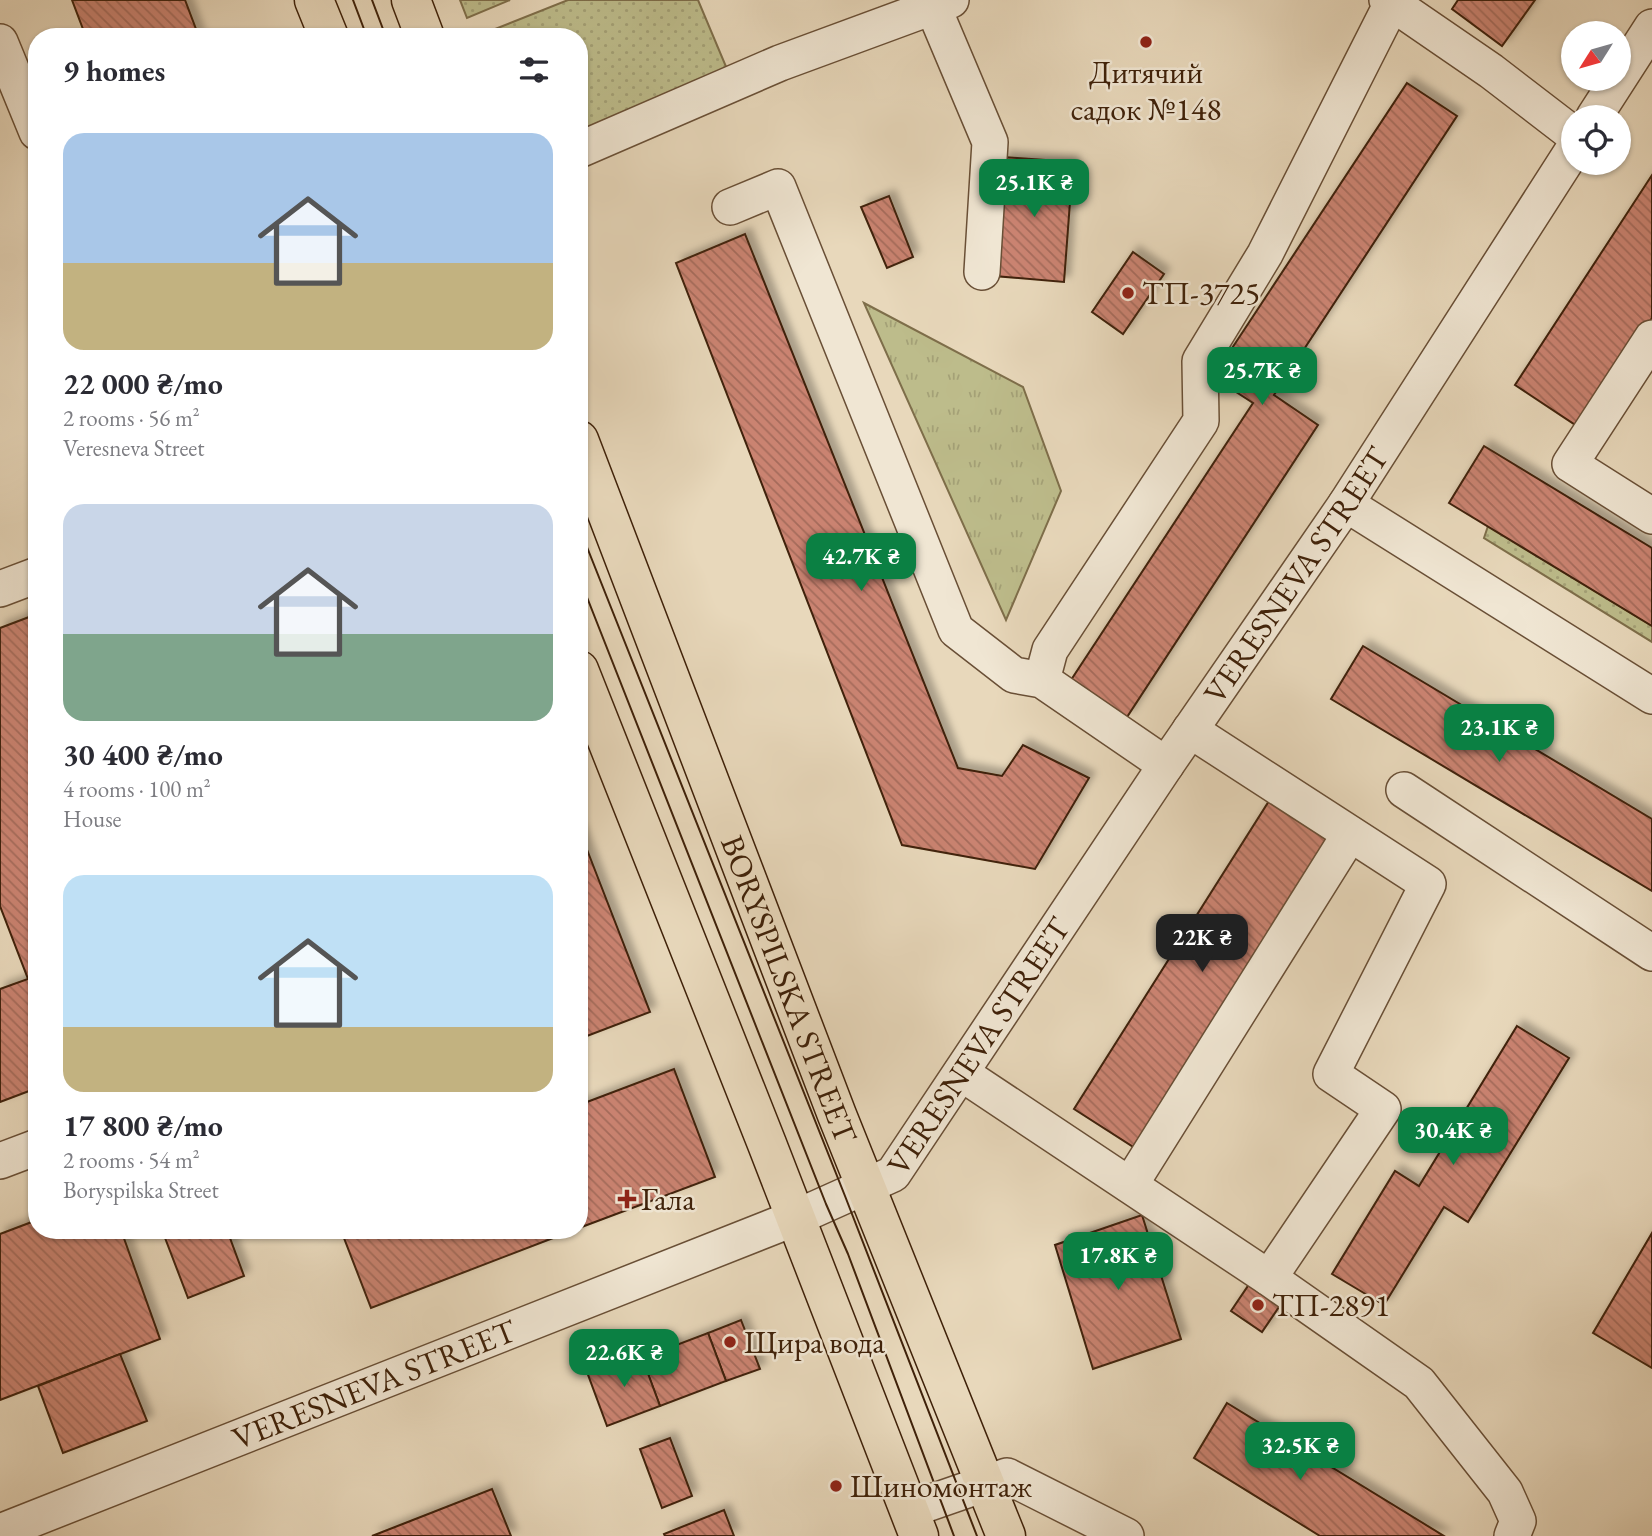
<!DOCTYPE html>
<html lang="en">
<head>
<meta charset="utf-8">
<style>
	:root { --surface:#fff; --page:#f2f2f3; --text:#2b2b33; --muted:#7c7c81; --accent:#0b8043 }
	body { margin:0; font-family:"EB Garamond",serif; background:var(--page); color:var(--text); height:100vh; display:flex; flex-direction:column; font-size:26px; white-space:nowrap }
	* { box-sizing:border-box; margin:0 }
	p { font-size:23px; color:var(--muted) }
	.icon { flex:none; width:38px; height:38px; fill:none; stroke:currentColor; stroke-width:2; stroke-linecap:round; stroke-linejoin:round }
	.map { position:relative; flex:1; overflow:hidden }
	.side { position:absolute; left:28px; top:28px; width:560px; height:1211px; display:flex; flex-direction:column; background:var(--surface); border-radius:28px; box-shadow:0 2px 5px #0004 }
	.side>* { flex:none }
	.needle { width:46px; rotate:233deg }
	.controls { position:absolute; left:1561px; top:21px; display:grid; gap:14px }
	.controls a { display:grid; place-items:center; width:70px; height:70px; border-radius:50%; background:var(--surface); box-shadow:0 2px 5px #0004; font-size:35px }
	.price { position:absolute; translate:-50% -60px; padding:0 16px; border-radius:14px; background:var(--accent); color:#fff; font-size:23px; line-height:46px; filter:drop-shadow(0 2px 4px #0008) }
	.price::after { content:''; position:absolute; left:50%; top:42px; width:21px; height:16px; margin-left:-10px; background:inherit; clip-path:polygon(0 0,100% 0,50% 100%) }
	.price.active { background:#222; color:#fff }
	ul { padding:0; list-style:none }
	li { display:grid; align-content:center; gap:14px; height:371px; padding:0 35px }
	li span { display:grid; place-items:center; height:217px; border-radius:21px; color:#555 }
	li>.icon { margin-inline-start:auto }
	span .icon { width:126px; height:126px; fill:#fffc; stroke-width:1 }
	li b { font-size:30px }
	h2 { display:flex; justify-content:space-between; align-items:center; height:84px; padding:0 35px; font-size:30px }
	.map>svg:first-child { display:block }
	.grass { fill:url(#grass-dots); stroke:#7e6e4a; stroke-width:2 }
	.park { fill:url(#park-tufts); stroke:#7e6e4a; stroke-width:2 }
	.building { fill:url(#building-back-hatch); stroke:#3f2109; stroke-width:2; filter:url(#shadow) }
	.lines { fill:none; stroke-linecap:round; stroke-linejoin:round }
	.minor-casing { stroke:#694f36; stroke-width:38 }
	.major-casing { stroke:#3f2109; stroke-width:41 }
	.minor { stroke:#f0e6d3; stroke-width:35 }
	.major { stroke:#e8d8bb; stroke-width:38 }
	.tram { stroke:#3f2109; stroke-width:2 }
	.poi-dot { fill:#8f2418; stroke:#f0e6d3; stroke-width:2.5 }
	.labels { text-anchor:middle; dominant-baseline:central; stroke-width:5; stroke-linejoin:round; paint-order:stroke }
	.poi-label { font-size:32px; fill:#3f2109; stroke:#f0e6d3; text-anchor:start }
	.street-label { font-size:32px; fill:#3f2109; stroke:#f0e6d3 }
</style>
</head>
<body>
<div class="map">
<svg width="1652" height="1536" viewBox="0 0 1652 1536">
	<defs>
		<pattern id="grass-dots" width="8" height="8" patternUnits="userSpaceOnUse" patternTransform="scale(1.75)"><rect width="8" height="8" fill="#bdbc8b"/><path d="M2 2h.1M6 6h.1" fill="none" stroke="#a4a177" stroke-width="1.8" stroke-linecap="round"/></pattern>
		<pattern id="park-tufts" width="24" height="20" patternUnits="userSpaceOnUse" patternTransform="scale(1.75)"><rect width="24" height="20" fill="#bdbc8b"/><path d="M3 7l-1-3M5 7V3M7 7l1-3M15 17l-1-3M17 17v-4M19 17l1-3" fill="none" stroke="#a4a177"/></pattern>
		<pattern id="building-back-hatch" width="6" height="6" patternUnits="userSpaceOnUse" patternTransform="scale(1.75)"><rect width="6" height="6" fill="#ca8371"/><path d="M-1 5l2 2M0 0l6 6M5-1l2 2" fill="none" stroke="#a56b5b"/></pattern>
		<filter id="shadow"><feDropShadow dx="6" dy="-6" stdDeviation="3.5" flood-color="#0004"/></filter>
	</defs>
	<rect width="100%" height="100%" fill="#e8d8bb"/>
	<filter id="stains"><feTurbulence type="fractalNoise" baseFrequency=".00286" numOctaves="4"/><feColorMatrix values="0 0 0 0 .2 0 0 0 0 .09 0 0 0 0 .02 0 0 0 .5 -.17"/></filter>
	<radialGradient id="worn" r=".72"><stop offset=".6" stop-color="#630" stop-opacity="0"/><stop offset="1" stop-color="#630" stop-opacity=".3"/></radialGradient>
	<!-- grass -->
	<g class="grass">
		<path d="M460 0H510L467 18Z"/>
		<path d="M568 0H698L727 69 579 131V37H475Z"/>
		<path d="M1488 526 1652 626V642L1484 538Z"/>
	</g>
	<!-- park -->
	<path class="park" d="M864 303 1023 387 1061 491 1006 620Z"/>
	<!-- building -->
	<g class="building">
		<path d="M72 0H185L199 37H86Z"/>
		<path d="M1458 0H1535L1502 46 1452 9Z"/>
		<path d="M1407 83 1457 116 1274 395 1318 425 1127 717 1071 680 1253 403 1213 377Z"/>
		<path d="M1003 157 1073 162 1064 282 994 276Z"/>
		<path d="M1652 175V318L1580 428 1515 385Z"/>
		<path d="M889 196 913 257 887 268 861 207Z"/>
		<path d="M745 234 958 768 1002 776 1023 745 1089 778 1035 869 902 845 676 263Z"/>
		<path d="M1133 252 1164 274 1123 334 1092 312Z"/>
		<path d="M1484 446 1652 548V626L1449 503Z"/>
		<path d="M37 614V1088L0 1102V989L28 979 0 906V628Z"/>
		<path d="M1363 646 1652 819V891L1331 699Z"/>
		<path d="M1269 801 1331 840 1135 1148 1074 1109Z"/>
		<path d="M579 829 650 1012 579 1039Z"/>
		<path d="M1517 1026 1569 1058 1468 1222 1444 1207 1384 1305 1332 1274 1395 1171 1419 1186Z"/>
		<path d="M674 1069 715 1177 579 1228V1105Z"/>
		<path d="M1142 1215 1181 1339 1093 1369 1055 1245Z"/>
		<path d="M37 1220V1230H121L160 1339 0 1400V1234Z"/>
		<path d="M162 1230H227L244 1276 188 1298Z"/>
		<path d="M365 1230H574L371 1308 344 1238Z"/>
		<path d="M1652 1233V1368L1593 1333Z"/>
		<path d="M1254 1277 1285 1298 1262 1332 1231 1311Z"/>
		<path d="M741 1320 760 1369 726 1381 708 1333Z"/>
		<path d="M708 1333 726 1381 660 1406 642 1358Z"/>
		<path d="M640 1352 660 1406 607 1426 587 1372Z"/>
		<path d="M120 1354 147 1421 63 1453 38 1386Z"/>
		<path d="M1227 1403 1444 1536H1320L1194 1458Z"/>
		<path d="M670 1438 692 1496 662 1508 640 1449Z"/>
		<path d="M492 1489 511 1536H372Z"/>
		<path d="M724 1510 734 1536H665L664 1534Z"/>
	</g>
	<g class="lines">
		<!-- minor casing -->
		<g class="minor-casing">
			<g id="minor">
				<path d="M1393 0 1392 3 1491 71 1573 134"/>
				<path d="M933 7 990 142 982 272"/>
				<path d="M0 42 37 132"/>
				<path d="M1594 117 1652 27"/>
				<path d="M579 150 780 63 951 0"/>
				<path d="M730 207 778 187 956 630 1014 675 1042 680 1166 765"/>
				<path d="M1652 338 1570 464 1652 516"/>
				<path d="M1346 504 1652 696"/>
				<path d="M0 589 37 575"/>
				<path d="M1042 680 1050 650 1201 421 1200 361 1265 254 1392 3 1387 0"/>
				<path d="M1404 790 1652 953"/>
				<path d="M961 1073 1269 1278 1383 1109 1331 1074 1428 884 1190 730"/>
				<path d="M0 1161 37 1147"/>
				<path d="M1130 1185 1350 834"/>
				<path d="M1269 1278 1419 1383 1505 1492 1518 1521 1512 1536"/>
				<path d="M909 1510 1007 1476 1126 1536"/>
				<path id="s1" d="M0 1532 795 1218 893 1174 1166 765 1346 504 1573 150"/>
			</g>
		</g>
		<!-- major casing -->
		<g class="major-casing">
			<g id="major">
				<path d="M314 0 329 37"/>
				<path d="M411 0 425 37"/>
				<path id="s2" d="M579 440 837 1115 1006 1536"/>
				<path d="M579 670 767 1144 919 1536"/>
			</g>
		</g>
		<!-- minor -->
		<use href="#minor" class="minor"/>
		<!-- major -->
		<use href="#major" class="major"/>
		<!-- tram -->
		<g class="tram">
			<path d="M353 0 367 37"/>
			<path d="M372 0 386 37"/>
			<path d="M579 527 845 1196 977 1536"/>
			<path d="M579 577 826 1204 848 1254 954 1536"/>
		</g>
	</g>
	<!-- markers -->
	<g class="poi-dot">
		<circle cx="1146" cy="42" r="7"/>
		<circle cx="1128" cy="293" r="7"/>
		<path d="M623.5 1188.5h7v7h7v7h-7v7h-7v-7h-7v-7h7z"/>
		<circle cx="1258" cy="1305" r="7"/>
		<circle cx="730" cy="1342" r="7"/>
		<circle cx="836" cy="1486" r="7"/>
	</g>
	<g class="labels">
		<!-- poi labels -->
		<g class="poi-label">
			<text x="1146" y="72" text-anchor="middle">Дитячий<tspan x="1146" dy="37">садок №148</tspan></text>
			<text x="1142" y="293">ТП-3725</text>
			<text x="641" y="1199">Гала</text>
			<text x="1272" y="1305">ТП-2891</text>
			<text x="744" y="1342">Щира вода</text>
			<text x="850" y="1486">Шиномонтаж</text>
		</g>
		<!-- street labels -->
		<g class="street-label">
			<text stroke="none"><textPath href="#s1" startOffset="1684">VERESNEVA STREET</textPath></text>
			<text stroke="none"><textPath href="#s2" startOffset="588">BORYSPILSKA STREET</textPath></text>
			<text stroke="none"><textPath href="#s1" startOffset="1116">VERESNEVA STREET</textPath></text>
			<text stroke="none"><textPath href="#s1" startOffset="402">VERESNEVA STREET</textPath></text>
		</g>
	</g>
	<rect width="100%" height="100%" filter="url(#stains)"/>
	<rect width="100%" height="100%" fill="url(#worn)"/>
</svg>
<div class="controls">
<a><svg class="needle" viewBox="-14 -14 28 28"><path d="M0-13l5 13h-10z" fill="#e53935"/><path d="M0 13l5-13h-10z" fill="#7c7c81"/></svg></a>
<a><svg class="icon" aria-label="locate" viewBox="0 0 24 24"><circle cx="12" cy="12" r="6"/><path d="M12 2v4M12 18v4M2 12h4M18 12h4"/></svg></a>
</div>
<b class="price" style="left:1034px;top:219px">25.1K ₴</b>
<b class="price" style="left:1262px;top:407px">25.7K ₴</b>
<b class="price" style="left:861px;top:593px">42.7K ₴</b>
<b class="price" style="left:1499px;top:764px">23.1K ₴</b>
<b class="price active" style="left:1202px;top:974px">22K ₴</b>
<b class="price" style="left:1453px;top:1167px">30.4K ₴</b>
<b class="price" style="left:1118px;top:1292px">17.8K ₴</b>
<b class="price" style="left:624px;top:1389px">22.6K ₴</b>
<b class="price" style="left:1300px;top:1482px">32.5K ₴</b>
<section class="side">
<h2>9 homes<svg class="icon" aria-label="filters" viewBox="0 0 24 24"><path d="M4 7h16M4 17h16"/><circle cx="9" cy="7" r="2"/><circle cx="15" cy="17" r="2"/></svg></h2>
<ul>
<li><span style="background:linear-gradient(#a9c7e8 60%,#c2b280 0)"><svg class="icon" aria-label="home" viewBox="0 0 24 24"><path d="M3 11l9-7 9 7M6 9v11h12V9"/></svg></span><div><b>22 000 ₴/mo</b><p>2 rooms · 56 m²</p><p>Veresneva Street</p></div></li>
<li><span style="background:linear-gradient(#c9d6e8 60%,#7fa58c 0)"><svg class="icon" aria-label="home" viewBox="0 0 24 24"><path d="M3 11l9-7 9 7M6 9v11h12V9"/></svg></span><div><b>30 400 ₴/mo</b><p>4 rooms · 100 m²</p><p>House</p></div></li>
<li><span style="background:linear-gradient(#bfe0f5 70%,#c2b280 0)"><svg class="icon" aria-label="home" viewBox="0 0 24 24"><path d="M3 11l9-7 9 7M6 9v11h12V9"/></svg></span><div><b>17 800 ₴/mo</b><p>2 rooms · 54 m²</p><p>Boryspilska Street</p></div></li>
</ul>
</section>
</div>
</body>
</html>
